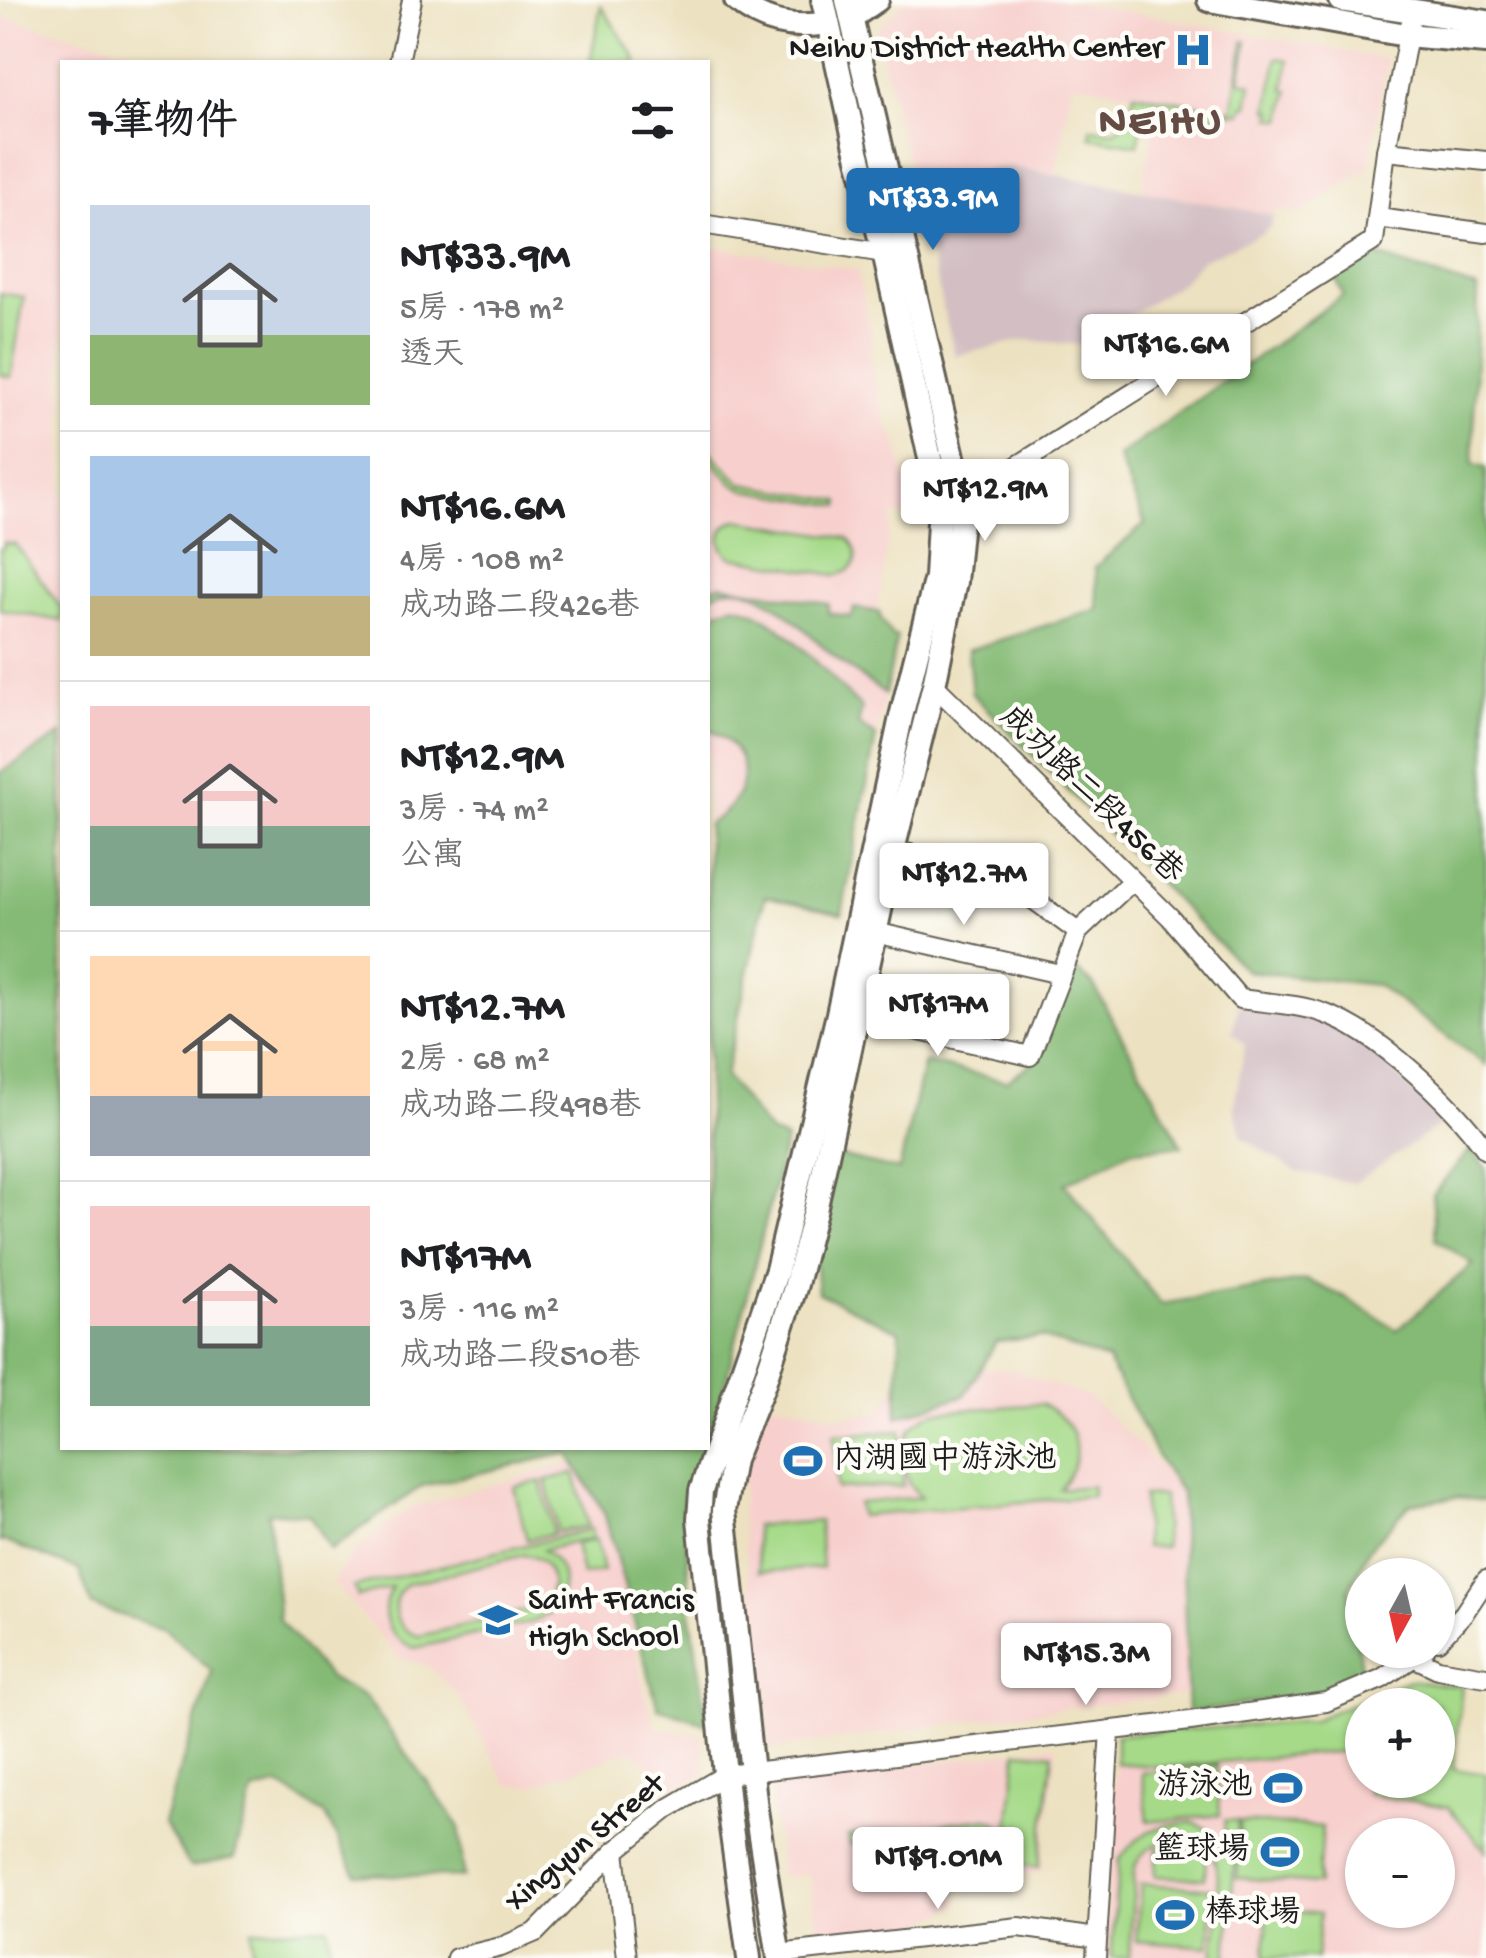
<!DOCTYPE html>
<html lang="zh-TW">
<head>
<meta charset="utf-8">
<style>
	:root { --surface:#fff; --page:#f6f6f6; --text:#202124; --muted:#757577; --line:#e0e0e0; --accent:#1f6fb2 }
	body { margin:0; font-family:"Gochi Hand","LXGW WenKai TC",sans-serif; background:var(--page); color:var(--text); height:100vh; display:flex; flex-direction:column; font-size:38px; white-space:nowrap }
	* { box-sizing:border-box; margin:0 }
	p { font-size:32px; color:var(--muted) }
	.icon { flex:none; width:55px; height:55px; fill:none; stroke:currentColor; stroke-width:2; stroke-linecap:round; stroke-linejoin:round }
	.map { position:relative; flex:1; overflow:hidden }
	.side { position:absolute; left:60px; top:60px; width:650px; height:1390px; display:flex; flex-direction:column; background:var(--surface); border-radius:0px; box-shadow:0 2px 8px #0004 }
	.side>* { flex:none }
	.needle { width:65px; rotate:188deg }
	.fabs { position:absolute; left:1345px; top:1558px; display:grid; gap:20px }
	.fabs a { display:grid; place-items:center; width:110px; height:110px; border-radius:50%; background:var(--surface); box-shadow:0 2px 8px #0004; font-size:50px }
	.price { position:absolute; translate:-50% -85px; padding:0 22px; border-radius:10px; background:#fff; color:#222; font-size:32px; line-height:65px; filter:drop-shadow(0 2px 5px #0008) }
	.price::after { content:''; position:absolute; left:50%; top:60px; width:30px; height:22px; margin-left:-15px; background:inherit; clip-path:polygon(0 0,100% 0,50% 100%) }
	.price.active { background:var(--accent); color:#fff }
	ul { padding:0; list-style:none }
	li { display:flex; align-items:center; gap:30px; height:250px; padding:0 30px }
	li+li { border-top:2px solid var(--line) }
	li span { display:grid; place-items:center; flex:none; width:280px; height:200px; border-radius:0px; color:#555 }
	li>.icon { margin-inline-start:auto }
	span .icon { width:120px; height:120px; fill:#fffc; stroke-width:1 }
	li b { font-size:42px }
	h2 { display:flex; justify-content:space-between; align-items:center; height:120px; padding:0 30px; font-size:42px }
	.map>svg:first-child { display:block }
	.built { fill:#f7d0cd; fill-rule:evenodd }
	.industrial { fill:#d2bec3 }
	.green { fill:#a6da89; stroke:#617b52; stroke-width:2.5; fill-rule:evenodd }
	.forest { fill:#84ba75; stroke:#506b48; stroke-width:2.5 }
	.lines { fill:none; stroke-linecap:round; stroke-linejoin:round }
	.minor-casing { stroke:#656155; stroke-width:22 }
	.major-casing { stroke:#656155; stroke-width:28 }
	.minor { stroke:#fff; stroke-width:18 }
	.major { stroke:#fff; stroke-width:22 }
	.labels { text-anchor:middle; dominant-baseline:central; stroke-width:9; stroke-linejoin:round; paint-order:stroke }
	.poi-label { font-size:32px; fill:#1c1c1c; stroke:#fdfcf7; text-anchor:end }
	.street-label { font-size:32px; fill:#1c1c1c; stroke:#fdfcf7 }
	.district-label { font-size:42px; font-weight:bold; letter-spacing:2.5px; fill:#644b43; stroke:#fdfcf7 }
</style>
</head>
<body>
<div class="map">
<svg width="1486" height="1958" viewBox="0 0 1486 1958">
	<rect width="100%" height="100%" fill="#fdfcf7"/>
	<filter id="ink" filterUnits="userSpaceOnUse"><feTurbulence type="fractalNoise" baseFrequency=".01" numOctaves="2"/><feDisplacementMap in="SourceGraphic" scale="20" xChannelSelector="R" yChannelSelector="G"/><feConvolveMatrix kernelMatrix="1 2 1 2 8 2 1 2 1" color-interpolation-filters="sRGB"/></filter>
	<filter id="wash" filterUnits="userSpaceOnUse"><feTurbulence type="fractalNoise" baseFrequency=".0048" numOctaves="4" result="noise"/><feDisplacementMap in="SourceGraphic" scale="40" xChannelSelector="R" yChannelSelector="G"/><feGaussianBlur stdDeviation="2.25" result="paint"/><feColorMatrix in="noise" values="0 0 0 0 0 0 0 0 0 0 0 0 0 0 0 0 0 1.4 0 .05"/><feComposite in="paint" operator="in"/></filter>
	<g filter="url(#wash)">
		<rect width="100%" height="100%" fill="#ece1c0"/>
		<!-- built -->
		<g class="built">
			<path d="M905 0H1062L1387 59 1369 167 1300 213 1275 210 1273 215 1142 191 1159 98 1072 82 1056 175 1009 166 913 183 876 31Z"/>
			<path d="M0 16 132 51 131 62H62V734L0 773Z"/>
			<path d="M708 246 857 270 873 342 869 353 887 429 895 435 915 517 892 515 877 611 880 612V617L892 636 897 637 876 736 858 725 862 707 843 692 802 648 761 616 741 606 732 605 708 615Z"/>
			<path d="M708 729 726 741 738 754 744 768V775L738 794 720 816 708 824Z"/>
			<path d="M915 1357 977 1368 1016 1370 1040 1381 1089 1397 1140 1445 1181 1492 1188 1694 1008 1715 770 1749 741 1514 744 1468 768 1401 840 1417 879 1413Z"/>
			<path d="M590 1458 607 1498 644 1690 656 1728 703 1736 705 1773 677 1788 631 1750 531 1786 507 1784 459 1697 430 1667 398 1657 333 1582 353 1552 410 1508Z"/>
			<path d="M1057 1745 1041 1872 954 1879 957 1905 903 1933 819 1940 810 1874 782 1877 770 1785Z"/>
			<path d="M1347 1751 1362 1761V1780H1366L1368 1794 1449 1807 1486 1851V1958H1104L1115 1763 1165 1767ZM1362 1835H1438V1910H1362Z"/>
		</g>
		<!-- industrial -->
		<g class="industrial">
			<path d="M1009 166 1056 175 1273 215 1270 226 1264 233 1201 260 1181 283 1081 345 1023 340 955 356 913 183Z"/>
			<path d="M1239 1004 1323 1021 1366 1042 1443 1123 1354 1183 1297 1172 1242 1137 1234 1107 1245 1045 1232 1032Z"/>
		</g>
		<!-- green -->
		<g class="green">
			<path d="M601 6 638 62H590Z"/>
			<path d="M1244 41 1247 42 1240 81 1252 84 1248 106H1243L1241 113H1224L1223 118 1158 107 1156 117 1130 112 1134 93 1232 111Z"/>
			<path d="M1277 58 1289 60 1284 89 1289 90 1283 120 1271 118 1273 111 1268 110Z"/>
			<path d="M1128 121 1142 124 1138 145 1090 137 1091 128 1114 131Z"/>
			<path d="M0 293 24 297 11 377 0 375Z"/>
			<path d="M708 449 742 484 840 501V506L745 490 733 484 708 456Z"/>
			<path d="M737 520 847 538C864 553 857 573 834 575L731 557C715 544 718 526 737 520Z"/>
			<path d="M4 543 16 545 62 609V621L0 610V549H3Z"/>
			<path d="M1041 1404C1079 1422 1086 1456 1060 1489L1092 1486V1496L860 1516 858 1503 921 1497 909 1484 903 1462V1486L837 1489 834 1435 901 1431 903 1459C907 1432 908 1424 934 1412Z"/>
			<path d="M575 1473 588 1526 558 1532 546 1480Z"/>
			<path d="M541 1481 554 1533 527 1540 514 1487Z"/>
			<path d="M1163 1495 1165 1547H1145L1143 1496Z"/>
			<path d="M819 1521 822 1568 759 1572 755 1526Z"/>
			<path d="M591 1529 593 1538 543 1550C547 1554 552 1556 555 1561 573 1582 557 1614 533 1622L415 1648C387 1638 377 1612 392 1587L358 1597 354 1587ZM524 1555C552 1558 560 1588 541 1607L419 1636C394 1630 386 1600 407 1584Z"/>
			<path d="M596 1540 603 1571 582 1575 575 1544Z"/>
			<path d="M1409 1680 1462 1687 1453 1769 1486 1774V1851L1448 1807 1368 1794 1366 1780H1438V1705H1362V1761L1347 1751 1165 1767 1116 1763V1735L1311 1721Z"/>
			<path d="M1017 1751 1053 1754 1039 1867 1005 1863V1854L991 1868 872 1880C859 1866 859 1860 865 1843L850 1844 848 1836 988 1818 996 1822 1008 1838Z"/>
			<path d="M1217 1765 1220 1815 1148 1822 1142 1773Z"/>
			<path d="M1225 1820 1238 1821 1227 1958H1213C1216 1923 1237 1827 1174 1839 1161 1841 1141 1850 1136 1864 1133 1869 1134 1881 1134 1887 1132 1911 1131 1934 1129 1958H1111L1119 1859 1136 1840 1150 1831 1169 1825 1192 1822 1206 1828 1223 1845Z"/>
			<path d="M1240 1822 1322 1827 1318 1884 1237 1878Z"/>
			<path d="M1157 1848 1206 1850 1205 1879 1155 1876Z"/>
			<path d="M1141 1884 1213 1889 1209 1947 1136 1941Z"/>
			<path d="M1267 1909 1320 1914 1316 1958H1265Z"/>
			<path d="M328 1927 332 1958H253L252 1930Z"/>
		</g>
		<!-- forest -->
		<g class="forest">
			<path d="M1366 252 1478 289 1473 465 1486 468V1065L1377 985 1246 971 972 694 968 650 1098 609 1095 567 1145 524 1118 457 1343 295 1331 269Z"/>
			<path d="M722 585 829 604 828 613 852 617 854 608 880 612V617L892 636 897 637 885 694C866 680 845 667 828 651 805 630 763 585 729 589 721 590 714 594 708 598V588Z"/>
			<path d="M732 605C778 610 828 678 862 708L858 725 876 736 842 914 765 896 725 1076 770 1133 786 1139 723 1393 708 1436V824C751 799 758 751 708 729V615Z"/>
			<path d="M62 734V1448H703L684 1502 691 1618 708 1724 658 1708 604 1512 568 1453 422 1486 330 1550 309 1515 268 1512 279 1620 329 1678 366 1698 459 1826 464 1877 356 1874 324 1814 280 1785 253 1792 234 1858 190 1867 163 1823 212 1671 165 1629 92 1606 79 1570 4 1541 0 1542V773Z"/>
			<path d="M1069 964 1093 984 1182 1146 1132 1150 1065 1184 1161 1304 1307 1280 1345 1297 1397 1330 1473 1264 1436 1239 1432 1195 1471 1149 1486 1168V1501L1457 1497 1410 1504 1369 1549 1349 1590 1363 1680 1320 1693 1188 1713 1181 1492 1161 1463 1107 1360 1041 1337 996 1342 965 1395 897 1417 900 1331 818 1293 813 1232 835 1155 899 1170 924 1062 1006 1081 1032 1063Z"/>
		</g>
	</g>
	<g filter="url(#ink)">
		<g class="lines">
			<!-- minor casing -->
			<g class="minor-casing">
				<g id="minor">
					<path d="M399 62 412 0"/>
					<path d="M1386 151 1486 161"/>
					<path d="M1378 218 1486 233"/>
					<path d="M708 225 884 253 894 251"/>
					<path d="M954 501 963 500 1374 241 1386 151 1410 25"/>
					<path d="M934 685 1170 917 1240 999C1267 1003 1298 1004 1323 1013 1377 1031 1453 1104 1486 1150"/>
					<path d="M885 848 1001 876 1078 932"/>
					<path d="M866 930 1060 974"/>
					<path d="M857 1017 1030 1056 1078 932 1132 881"/>
					<path d="M1438 1641 1464 1613 1486 1580"/>
					<path d="M1415 1658 1438 1669 1486 1677"/>
					<path d="M615 1851 627 1958"/>
					<path d="M778 1954 1019 1927 1097 1938"/>
					<path d="M456 1958 501 1947 536 1932 615 1851 669 1808 725 1775 1190 1721 1326 1702 1381 1679 1425 1650"/>
					<path d="M1096 1958 1110 1730"/>
				</g>
			</g>
			<!-- major casing -->
			<g class="major-casing">
				<g id="major">
					<path d="M736 0C762 23 794 29 827 23"/>
					<path d="M1209 0 1406 35 1486 42"/>
					<path d="M1341 0 1486 22"/>
					<path d="M851 18 877 0"/>
					<path d="M749 1958 729 1813 699 1519 701 1491 777 1270 838 1014 901 717 936 577 940 503 884 253 856 147 823 0"/>
					<path d="M779 1958 756 1810 724 1510 733 1460 763 1386 795 1288 815 1211 893 850 934 685 955 582 963 500 847 0"/>
				</g>
			</g>
			<!-- minor -->
			<use href="#minor" class="minor"/>
			<!-- major -->
			<use href="#major" class="major"/>
		</g>
	</g>
	<!-- icons -->
	<defs>
		<g id="hospital-bare" transform="scale(3)"><path d="M-5-5h3v3.5h4V-5h3V5h-3V1.5h-4V5h-3Z" fill="#1f6fb2" stroke="#fdfcf7" stroke-width="2.5" paint-order="stroke"/></g>
		<g id="stadium-bare" transform="scale(3)"><path d="M0-5a6.5 5 0 1 0 0 10a6.5 5 0 1 0 0-10ZM-3.5-1.8h7v3.6h-7Z" fill="#1f6fb2" stroke="#fdfcf7" stroke-width="2.5" paint-order="stroke"/></g>
		<g id="school-bare" transform="scale(3)"><path d="M0-5L7-2L0 1L-7-2ZM-4 1L0 2.5L4 1V4Q0 6-4 4Z" fill="#1f6fb2" stroke="#fdfcf7" stroke-width="2.5" paint-order="stroke"/></g>
	</defs>
	<g fill-rule="evenodd">
		<use href="#hospital-bare" x="1193" y="50"/>
		<use href="#stadium-bare" x="803" y="1461"/>
		<use href="#school-bare" x="498" y="1620"/>
		<use href="#stadium-bare" x="1283" y="1788"/>
		<use href="#stadium-bare" x="1280" y="1852"/>
		<use href="#stadium-bare" x="1175" y="1915"/>
	</g>
	<g class="labels">
		<!-- poi labels -->
		<g class="poi-label">
			<text x="1163" y="50">Neihu District Health Center</text>
			<text x="833" y="1461" text-anchor="start">內湖國中游泳池</text>
			<text x="528" y="1602" text-anchor="start">Saint Francis<tspan x="528" dy="37">High School</tspan></text>
			<text x="1253" y="1788">游泳池</text>
			<text x="1250" y="1852">籃球場</text>
			<text x="1205" y="1915" text-anchor="start">棒球場</text>
		</g>
		<!-- street labels -->
		<g class="street-label">
			<text transform="translate(1090 796) rotate(44)">成功路二段456巷</text>
			<text transform="translate(586 1844) rotate(-40)">Xingyun Street</text>
		</g>
		<!-- district labels -->
		<g class="district-label">
			<text x="1161" y="124">NEIHU</text>
		</g>
	</g>
</svg>
<div class="fabs">
<a><svg class="needle" viewBox="-14 -14 28 28"><path d="M0-13l5 13h-10z" fill="#e53935"/><path d="M0 13l5-13h-10z" fill="#757577"/></svg></a>
<a>+</a>
<a>−</a>
</div>
<b class="price active" style="left:933px;top:253px">NT$33.9M</b>
<b class="price" style="left:1166px;top:399px">NT$16.6M</b>
<b class="price" style="left:985px;top:544px">NT$12.9M</b>
<b class="price" style="left:964px;top:928px">NT$12.7M</b>
<b class="price" style="left:938px;top:1059px">NT$17M</b>
<b class="price" style="left:1086px;top:1708px">NT$15.3M</b>
<b class="price" style="left:938px;top:1912px">NT$9.01M</b>
<section class="side">
<h2>7筆物件<svg class="icon" aria-label="filters" viewBox="0 0 24 24"><path d="M4 7h16M4 17h16"/><circle cx="9" cy="7" r="2"/><circle cx="15" cy="17" r="2"/></svg></h2>
<ul>
<li><span style="background:linear-gradient(#c9d6e8 65%,#8fb573 0)"><svg class="icon" aria-label="home" viewBox="0 0 24 24"><path d="M3 11l9-7 9 7M6 9v11h12V9"/></svg></span><div><b>NT$33.9M</b><p>5房 · 178 m²</p><p>透天</p></div></li>
<li><span style="background:linear-gradient(#a9c7e8 70%,#c2b280 0)"><svg class="icon" aria-label="home" viewBox="0 0 24 24"><path d="M3 11l9-7 9 7M6 9v11h12V9"/></svg></span><div><b>NT$16.6M</b><p>4房 · 108 m²</p><p>成功路二段426巷</p></div></li>
<li><span style="background:linear-gradient(#f6c9c9 60%,#7fa58c 0)"><svg class="icon" aria-label="home" viewBox="0 0 24 24"><path d="M3 11l9-7 9 7M6 9v11h12V9"/></svg></span><div><b>NT$12.9M</b><p>3房 · 74 m²</p><p>公寓</p></div></li>
<li><span style="background:linear-gradient(#ffd9b3 70%,#9aa5b1 0)"><svg class="icon" aria-label="home" viewBox="0 0 24 24"><path d="M3 11l9-7 9 7M6 9v11h12V9"/></svg></span><div><b>NT$12.7M</b><p>2房 · 68 m²</p><p>成功路二段498巷</p></div></li>
<li><span style="background:linear-gradient(#f6c9c9 60%,#7fa58c 0)"><svg class="icon" aria-label="home" viewBox="0 0 24 24"><path d="M3 11l9-7 9 7M6 9v11h12V9"/></svg></span><div><b>NT$17M</b><p>3房 · 116 m²</p><p>成功路二段510巷</p></div></li>
</ul>
</section>
</div>
</body>
</html>
